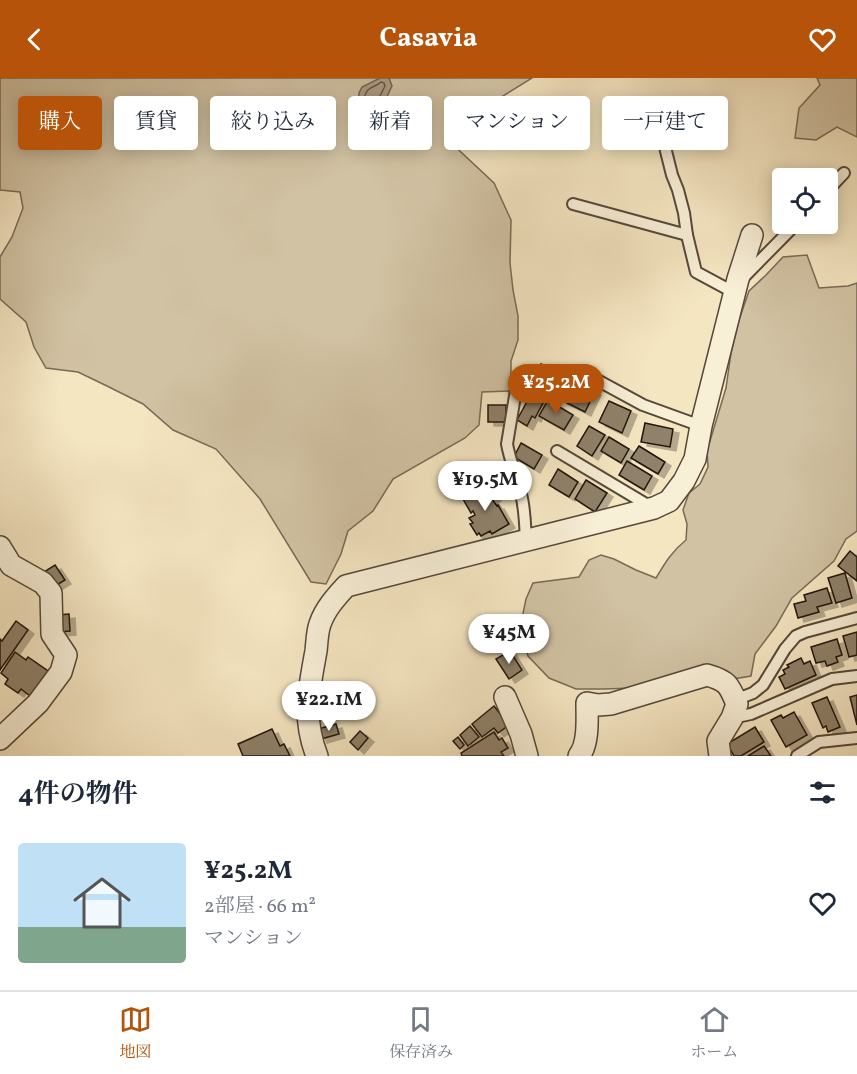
<!DOCTYPE html>
<html lang="ja">
<head>
<meta charset="utf-8">
<style>
	:root { --surface:#fff; --page:#f2f2f3; --text:#1f2937; --muted:#747a83; --line:#e0e1e3; --accent:#b45309 }
	body { margin:0; font-family:Vollkorn,"Noto Serif JP",serif; background:var(--page); color:var(--text); height:100vh; display:flex; flex-direction:column; font-size:22px; white-space:nowrap }
	* { box-sizing:border-box; margin:0 }
	p { font-size:20px; color:var(--muted) }
	.icon { flex:none; width:33px; height:33px; fill:none; stroke:currentColor; stroke-width:2; stroke-linecap:round; stroke-linejoin:round }
	.map { position:relative; height:678px; overflow:hidden }
	.drawer { display:flex; flex-direction:column; background:var(--surface); flex:1 }
	.drawer>* { flex:none }
	.hud { position:absolute; left:18px; top:18px; width:822px; height:54px; display:flex; gap:12px }
	.buttons { position:absolute; left:772px; top:90px; display:grid; gap:12px }
	.buttons a { display:grid; place-items:center; width:66px; height:66px; border-radius:6px; background:var(--surface); box-shadow:0 3px 15px #0003; font-size:30px }
	.price { position:absolute; translate:-50% -51px; padding:0 14px; border-radius:21px; background:#fff; color:#222; font-size:20px; line-height:39px; filter:drop-shadow(0 2px 3px #0008) }
	.price::after { content:''; position:absolute; left:50%; top:36px; width:18px; height:14px; margin-left:-9px; background:inherit; clip-path:polygon(0 0,100% 0,50% 100%) }
	.price.current { background:var(--accent); color:#fff }
	ul { padding:0; list-style:none }
	li { display:flex; align-items:center; gap:18px; height:150px; padding:0 18px }
	li span { display:grid; place-items:center; flex:none; width:168px; height:120px; border-radius:6px; color:#555 }
	li>.icon { margin-inline-start:auto }
	span .icon { width:72px; height:72px; fill:#fffc; stroke-width:1 }
	li b { font-size:26px }
	h2 { display:flex; justify-content:space-between; align-items:center; height:72px; padding:0 18px; font-size:26px }
	.pill { padding:0 21px; border-radius:6px; background:var(--surface); box-shadow:0 3px 15px #0003; font-size:21px; line-height:54px }
	.pill.current { background:var(--accent); color:#fff }
	header { display:flex; justify-content:space-between; align-items:center; height:78px; padding:0 18px; background:var(--accent); color:#fff; font-size:27px; font-weight:700 }
	.tabs { display:flex; justify-content:space-around; align-items:center; height:84px; border-top:2px solid var(--line); background:var(--surface); font-size:16px; color:var(--muted) }
	.tabs a { display:grid; justify-items:center; gap:3px }
	.tabs .current { color:var(--accent) }
	.map>svg:first-child { display:block }
	.green { fill:#d1c2a3; stroke:#786a57; stroke-width:1.5 }
	.water { fill:#ad9e84; stroke:#756654; stroke-width:1.5 }
	.lines { fill:none; stroke-linecap:round; stroke-linejoin:round }
	.shore { stroke:#665848; stroke-width:1.5 }
	.building { fill:#8f816a; stroke:#20130b; stroke-width:1.5; filter:url(#shadow) }
	.lane-casing { stroke:#554839; stroke-width:14 }
	.street-casing { stroke:#554839; stroke-width:24 }
	.lane { stroke:#f8efd7; stroke-width:10 }
	.street { stroke:#f8efd7; stroke-width:21 }
</style>
</head>
<body>
<header><svg class="icon" aria-label="back" viewBox="0 0 24 24"><path d="M15 5l-7 7 7 7"/></svg>Casavia<svg class="icon" aria-label="heart" viewBox="0 0 24 24"><path d="M12 20l-8-8c-3-5 5-10 8-4 3-6 11-1 8 4z"/></svg></header>
<div class="map">
<svg width="857" height="678" viewBox="0 0 857 678">
	<defs>
		<filter id="shadow"><feDropShadow dx="6" dy="4" stdDeviation="0" flood-color="#0004"/></filter>
	</defs>
	<rect width="100%" height="100%" fill="#f5e6c2"/>
	<filter id="stains"><feTurbulence type="fractalNoise" baseFrequency=".00333" numOctaves="4"/><feColorMatrix values="0 0 0 0 .2 0 0 0 0 .09 0 0 0 0 .02 0 0 0 .5 -.17"/></filter>
	<radialGradient id="worn" r=".72"><stop offset=".6" stop-color="#630" stop-opacity="0"/><stop offset="1" stop-color="#630" stop-opacity=".3"/></radialGradient>
	<!-- green -->
	<g class="green">
		<path d="M0 0H532L471 38 447 61 494 105 511 142 510 185 513 212 518 238V262L511 283V313L482 314 479 347 465 360 393 401 373 433 348 453 341 476 326 506 311 504 260 421 216 371 173 352 143 326 107 308 78 294 46 290 34 269 26 244 0 221V179L12 159 23 130 20 114 0 112Z"/>
		<path d="M817 0H857V59L837 49 816 62 795 60 799 30 820 7Z"/>
		<path d="M807 177 819 210 848 208 857 205V453L846 461 834 483 792 520 776 548 755 576 751 598 733 601 633 610 604 611H576L549 600 528 578 520 550 526 521 533 505 579 499 589 482 601 477 614 481 636 492 656 500C665 485 672 473 686 462L687 446 683 432 689 415 700 406 708 389 707 373 726 310 731 275 739 242 749 213 766 197 783 179Z"/>
	</g>
	<!-- water -->
	<path class="water" d="M380 0H389L392 8C385 22 377 46 360 48L357 44 354 39 358 28 359 15 362 9Z"/>
	<g class="lines">
		<!-- shore -->
		<path class="shore" d="M381 4 384 5 385 8 373 32 365 40H362L361 36C364 29 363 16 368 12 372 8 377 8 381 4Z"/>
	</g>
	<!-- building -->
	<g class="building">
		<path d="M541 286 564 297 555 317 531 306Z"/>
		<path d="M571 301 595 313 585 334 561 322Z"/>
		<path d="M529 320 534 322 535 320 543 325 535 340 532 338 527 348 517 342Z"/>
		<path d="M548 322 573 337 564 352 539 338Z"/>
		<path d="M609 323 631 333 622 355 599 344Z"/>
		<rect x="488" y="327" width="18" height="17"/>
		<path d="M645 345 673 351 670 369 641 364Z"/>
		<path d="M589 348 605 357 592 378 577 368Z"/>
		<path d="M609 359 629 371 621 385 601 373Z"/>
		<path d="M521 365 542 377 534 391 514 379Z"/>
		<path d="M639 368 665 384 658 396 631 380Z"/>
		<path d="M627 383 652 398 644 412 619 397Z"/>
		<path d="M558 391 578 404 569 419 549 407Z"/>
		<path d="M586 402 607 415 595 434 575 421Z"/>
		<path d="M488 407 495 419 492 421 497 428 498 427 509 446 492 456 490 453 481 458 479 455 477 457 470 446 473 445 469 440 475 437 473 433 471 435 463 421Z"/>
		<path d="M850 473 857 479V503L838 488Z"/>
		<path d="M55 487 65 502 52 510 44 494Z"/>
		<path d="M845 495 852 520 836 525 828 500Z"/>
		<path d="M827 510 832 525 817 529 819 534 798 540 794 526 806 523 804 517Z"/>
		<path d="M69 536 70 553 59 554 58 537Z"/>
		<path d="M16 543 28 552 0 592V561L2 563Z"/>
		<path d="M857 554V577L849 579 843 558Z"/>
		<path d="M837 561 842 577 836 579 838 584 827 588 825 583 816 585 811 569Z"/>
		<path d="M510 573 522 592 509 601 496 581Z"/>
		<path d="M15 574 26 582 28 579 48 593 30 618 21 611 18 615 5 606 8 601 1 595Z"/>
		<path d="M801 580 804 586 810 583 816 597 785 611 779 599 785 596 783 592 789 589 787 587Z"/>
		<path d="M857 617V647L850 619Z"/>
		<path d="M827 619 840 649 828 654 826 648 823 650 812 625Z"/>
		<path d="M494 628 509 647 498 655 494 650 482 659 472 646Z"/>
		<path d="M794 634 807 657 786 669 771 642 781 637 783 640Z"/>
		<path d="M336 646 339 656 321 661 318 651Z"/>
		<path d="M470 648 479 659 468 668 460 657Z"/>
		<path d="M755 649 764 664 741 678H734L727 666Z"/>
		<path d="M272 651 280 668 284 666 290 678H243L238 666Z"/>
		<path d="M360 653 368 660 358 672 350 664Z"/>
		<path d="M494 654 499 662 502 660 508 670 501 674 504 678H462L461 675Z"/>
		<path d="M458 659 464 667 460 671 453 663Z"/>
		<path d="M764 668 771 678H748Z"/>
	</g>
	<g class="lines">
		<!-- lane casing -->
		<g class="lane-casing">
			<g id="lane">
				<path d="M665 69 672 97 678 112 684 135 687 157 696 194 735 215"/>
				<path d="M828 112 844 95"/>
				<path d="M573 126 687 157"/>
				<path d="M742 201 796 146"/>
				<path d="M518 300 507 366C510 383 517 399 521 416 525 431 525 447 526 462"/>
				<path d="M597 302 643 327 701 348"/>
				<path d="M557 373 651 429"/>
				<path d="M735 622 753 615 763 607 785 571 796 558 805 554 857 540"/>
				<path d="M732 640 751 636 832 601 857 598"/>
				<path d="M797 678 819 664 857 660"/>
			</g>
		</g>
		<!-- street casing -->
		<g class="street-casing">
			<g id="street">
				<path d="M0 469 11 487 43 505 51 515 52 556 66 577 61 594 38 625 0 661"/>
				<path d="M505 619 521 656 527 678"/>
				<path d="M317 678C302 639 309 612 316 573 317 565 317 554 320 546 325 531 336 519 346 508L654 430 669 423 684 403 695 381 701 348 738 201 752 157"/>
				<path d="M579 678C589 665 587 641 587 625L598 627 611 626 707 597C728 603 729 607 737 626L732 640 718 663 720 678"/>
			</g>
		</g>
		<!-- lane -->
		<use href="#lane" class="lane"/>
		<!-- street -->
		<use href="#street" class="street"/>
	</g>
	<rect width="100%" height="100%" filter="url(#stains)"/>
	<rect width="100%" height="100%" fill="url(#worn)"/>
</svg>
<div class="buttons">
<a><svg class="icon" aria-label="locate" viewBox="0 0 24 24"><circle cx="12" cy="12" r="6"/><path d="M12 2v4M12 18v4M2 12h4M18 12h4"/></svg></a>
</div>
<b class="price current" style="left:556px;top:337px">¥25.2M</b>
<b class="price" style="left:485px;top:434px">¥19.5M</b>
<b class="price" style="left:509px;top:587px">¥45M</b>
<b class="price" style="left:329px;top:654px">¥22.1M</b>
<div class="hud">
<a class="pill current">購入</a>
<a class="pill">賃貸</a>
<a class="pill">絞り込み</a>
<a class="pill">新着</a>
<a class="pill">マンション</a>
<a class="pill">一戸建て</a>
</div>
</div>
<section class="drawer">
<h2>4件の物件<svg class="icon" aria-label="filters" viewBox="0 0 24 24"><path d="M4 7h16M4 17h16"/><circle cx="9" cy="7" r="2"/><circle cx="15" cy="17" r="2"/></svg></h2>
<ul>
<li><span style="background:linear-gradient(#bfe0f5 70%,#7fa58c 0)"><svg class="icon" aria-label="home" viewBox="0 0 24 24"><path d="M3 11l9-7 9 7M6 9v11h12V9"/></svg></span><div><b>¥25.2M</b><p>2部屋 · 66 m²</p><p>マンション</p></div><svg class="icon" aria-label="heart" viewBox="0 0 24 24"><path d="M12 20l-8-8c-3-5 5-10 8-4 3-6 11-1 8 4z"/></svg></li>
</ul>
</section>
<nav class="tabs">
<a class="current"><svg class="icon" aria-label="map" viewBox="0 0 24 24"><path d="M3 6l6-2 6 2 6-2v14l-6 2-6-2-6 2zM9 4v14M15 6v14"/></svg>地図</a>
<a><svg class="icon" aria-label="saved" viewBox="0 0 24 24"><path d="M7 4h10v16l-5-4-5 4z"/></svg>保存済み</a>
<a><svg class="icon" aria-label="home" viewBox="0 0 24 24"><path d="M3 11l9-7 9 7M6 9v11h12V9"/></svg>ホーム</a>
</nav>
</body>
</html>
